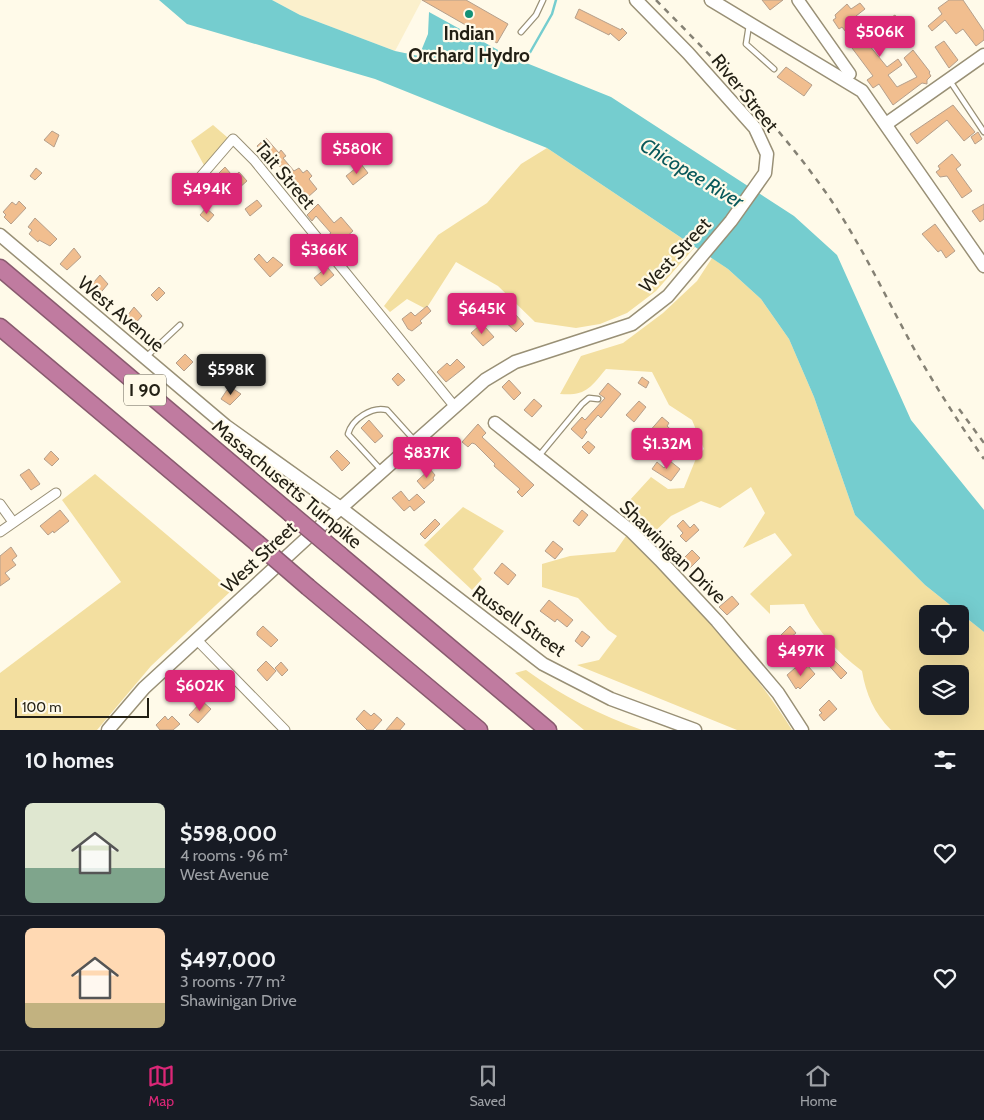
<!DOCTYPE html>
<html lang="en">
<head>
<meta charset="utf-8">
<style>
	:root { --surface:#171b24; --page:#242831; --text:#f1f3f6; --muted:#9ea1a6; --line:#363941; --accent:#db2777 }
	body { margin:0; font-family:Cabin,sans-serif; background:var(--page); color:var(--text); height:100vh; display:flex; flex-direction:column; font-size:19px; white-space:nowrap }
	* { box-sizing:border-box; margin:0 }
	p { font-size:16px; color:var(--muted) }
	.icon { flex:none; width:28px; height:28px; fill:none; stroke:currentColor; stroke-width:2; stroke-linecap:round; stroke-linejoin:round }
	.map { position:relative; height:730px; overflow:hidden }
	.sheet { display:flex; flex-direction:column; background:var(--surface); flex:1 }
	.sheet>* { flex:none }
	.fabs { position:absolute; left:919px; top:605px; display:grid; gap:10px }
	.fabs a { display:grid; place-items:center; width:50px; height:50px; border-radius:8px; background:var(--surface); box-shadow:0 5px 20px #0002; font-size:25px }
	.scale { position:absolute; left:15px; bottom:12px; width:134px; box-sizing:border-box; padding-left:5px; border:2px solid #221f14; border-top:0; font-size:14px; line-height:18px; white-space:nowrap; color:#221f14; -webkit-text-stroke:4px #fffae9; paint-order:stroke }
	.price { position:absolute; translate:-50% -42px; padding:0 11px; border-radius:5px; background:var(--accent); color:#fff; font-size:16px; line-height:32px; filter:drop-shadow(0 1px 2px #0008) }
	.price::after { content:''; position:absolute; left:50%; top:30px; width:15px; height:11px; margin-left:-8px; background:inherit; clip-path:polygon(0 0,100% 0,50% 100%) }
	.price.on { background:#222; color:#fff }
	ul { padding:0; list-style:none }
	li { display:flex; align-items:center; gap:15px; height:125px; padding:0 25px }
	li+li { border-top:1px solid var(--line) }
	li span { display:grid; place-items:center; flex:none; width:140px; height:100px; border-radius:8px; color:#555 }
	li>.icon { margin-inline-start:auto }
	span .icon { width:60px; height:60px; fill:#fffc; stroke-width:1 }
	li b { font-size:21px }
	h2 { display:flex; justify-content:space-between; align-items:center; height:60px; padding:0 25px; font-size:21px }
	.dock { display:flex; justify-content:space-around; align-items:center; height:70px; border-top:1px solid var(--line); background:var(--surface); font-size:14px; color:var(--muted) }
	.dock a { display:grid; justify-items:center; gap:2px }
	.dock .on { color:var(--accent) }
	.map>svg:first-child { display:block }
	.built { fill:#fbf0cc }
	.green { fill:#f3dfa0; fill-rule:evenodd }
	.water { fill:#75cdcf }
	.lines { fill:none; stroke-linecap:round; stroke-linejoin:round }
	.stream { stroke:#75cdcf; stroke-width:2.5 }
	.building { fill:#f1be8f; stroke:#b59f8b }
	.service-casing { stroke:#999076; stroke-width:7 }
	.minor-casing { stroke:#999076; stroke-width:11 }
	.tertiary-casing { stroke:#999076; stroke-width:14 }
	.secondary-casing { stroke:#999076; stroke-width:15 }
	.motorway-casing { stroke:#895b6f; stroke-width:19 }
	.service { stroke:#fff; stroke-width:4.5 }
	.minor { stroke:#fff; stroke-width:9 }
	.tertiary { stroke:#fff; stroke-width:11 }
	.secondary { stroke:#fff; stroke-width:12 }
	.motorway { stroke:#c07ba0; stroke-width:16 }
	.rail { stroke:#858174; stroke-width:2.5; stroke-dasharray:6 6; stroke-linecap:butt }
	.motorway-bridge-casing { stroke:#895b6f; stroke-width:19; stroke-linecap:butt }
	.motorway-bridge { stroke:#c07ba0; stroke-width:16 }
	.poi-dot { fill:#129177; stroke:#fffae9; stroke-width:2 }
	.labels { text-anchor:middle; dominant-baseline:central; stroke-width:4.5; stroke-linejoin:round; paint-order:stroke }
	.shield { fill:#fffae9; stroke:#646154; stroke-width:1 }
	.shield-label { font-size:18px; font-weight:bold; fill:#221f14 }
	.poi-label { font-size:19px; font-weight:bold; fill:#221f14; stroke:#fffae9 }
	.street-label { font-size:19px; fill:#221f14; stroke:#fffae9 }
	.water-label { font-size:20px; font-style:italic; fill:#09595b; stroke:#fffae9 }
</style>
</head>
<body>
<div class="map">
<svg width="984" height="730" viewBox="0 0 984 730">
	<rect width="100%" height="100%" fill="#fffae9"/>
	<!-- built -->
	<path class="built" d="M272 0H422L395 51 300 15Z"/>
	<!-- green -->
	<g class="green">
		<path d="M213 125 235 144 206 169 191 141Z"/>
		<path d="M547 148 695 247 656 291 627 313 600 324 576 328 535 322 498 286 456 262 426 309 407 299 390 312 384 306 438 235 487 203 521 164Z"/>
		<path d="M712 258 728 269 761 299 789 339 814 397 855 515 925 585 984 632V730H891C874 713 866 694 862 671 837 652 818 632 804 604L770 605V614L750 594 792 555 775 533 743 548 765 513 751 487 720 508 701 501 671 516 648 538 618 513 651 477 668 489 684 488 697 456 704 449 692 420 669 405 652 372 606 369C590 388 586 396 560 394L581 356 623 343 663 313 697 281ZM928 614H960V646H928ZM928 674H960V706H928Z"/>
		<path d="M95 474 232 590 151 666 97 730H0V673L121 582 62 500Z"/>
		<path d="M463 507 504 531 473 569 482 579 472 590 424 545Z"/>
		<path d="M626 536C686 596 747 658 792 730H737L577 665 599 660 617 636 608 630 578 598 542 587V564L570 556 615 552Z"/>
		<path d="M526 670C562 696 600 715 642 730H584L515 673Z"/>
	</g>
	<!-- water -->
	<path class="water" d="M159 0H272L300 15 395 51 419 56 428 34 429 12 509 56 611 97 794 216 837 255 911 420 984 510V632L925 585 855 515 814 397 789 339 761 299 728 269 547 148 375 79 187 24Z"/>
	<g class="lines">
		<!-- stream -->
		<path class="stream" d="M524 63 552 14 556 0"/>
	</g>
	<!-- building -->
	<g class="building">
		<path d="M422 0H466L508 24 497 43Z"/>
		<path d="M762 0H783L770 10Z"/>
		<path d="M949 0H963L984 31V40L976 46 963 29 956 34 945 20 932 31 928 26 942 14 938 8Z"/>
		<path d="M860 3 865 9 856 16 860 22 853 27 863 40 869 36 874 42 869 45 887 67 898 59 902 65 888 75 897 87 917 77 904 58 913 50 930 72 929 73 931 76 927 80V84L922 83 893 105 879 84 873 88 867 80 873 76 849 44 853 41 842 27 839 29 833 20 836 18 835 15 847 4 851 9Z"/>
		<path d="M579 9 621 30 622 28 627 33 619 41 610 33 609 35 575 18Z"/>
		<path d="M895 15 902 25 894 30 887 20Z"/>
		<path d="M944 41 958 60 949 68 935 47Z"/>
		<path d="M786 67 812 85 804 96 777 77Z"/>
		<path d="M953 105 975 132 964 141 947 120 917 144 910 134Z"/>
		<path d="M52 131 59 135 54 147 44 140Z"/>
		<path d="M978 132 982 139 975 144 971 137Z"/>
		<path d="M266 138 279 153 281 150 286 156 283 158 294 171 299 168 303 173 307 170 312 176 309 179 317 189 308 197 285 171 277 164 274 166 257 146Z"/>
		<path d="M952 154 961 165 956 169 972 191 962 198 947 176 940 177 936 172 940 169 938 166Z"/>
		<path d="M361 164 368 173 353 185 346 176Z"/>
		<path d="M225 167 231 174 223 180 218 174Z"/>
		<path d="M36 168 42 173 35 180 30 176Z"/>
		<path d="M239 172 247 181 239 188 229 181Z"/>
		<path d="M257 200 262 206 250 216 245 209Z"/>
		<path d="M19 201 26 208 11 224 4 217 6 215 3 212 12 202 16 205Z"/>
		<path d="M318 204 334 223 341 217 353 231 338 244H335L327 236 331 233 316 216 312 221 307 215Z"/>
		<path d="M984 204V219L980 222 972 211Z"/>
		<path d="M206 208 214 215 208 222 200 215Z"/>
		<path d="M35 218 57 239 50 246 39 240 38 242 29 234 32 230 28 227Z"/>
		<path d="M935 224 955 251 946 258 941 250 938 252 922 234Z"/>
		<path d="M74 248 81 257 67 270 60 264Z"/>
		<path d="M259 254 267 263 273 257 283 265 270 277 254 259Z"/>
		<path d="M327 267 334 275 321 286 314 278Z"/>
		<path d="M100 275 108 284 97 297 88 289Z"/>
		<path d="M159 287 165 293 157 301 151 295Z"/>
		<path d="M427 306 431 311 420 321 422 323 412 331 408 329 402 319 411 312 415 316Z"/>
		<path d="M500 306 512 318 516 315 524 324 516 332 500 317 496 321 490 315Z"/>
		<path d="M134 307 142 316 132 327 124 320Z"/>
		<path d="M480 325 483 329 485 327 494 337 483 346 471 333Z"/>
		<path d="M185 354 193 362 184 371 176 363Z"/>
		<path d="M457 359 465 367 446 382 437 372 447 363 450 366Z"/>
		<path d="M398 373 405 380 398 386 392 379Z"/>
		<path d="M642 377 649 382 646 388 638 383Z"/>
		<path d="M509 380 521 393 514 400 502 387Z"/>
		<path d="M608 383 621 394 601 418 598 415 585 430 587 432 582 439 571 429 582 417 585 420 605 398 599 394Z"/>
		<path d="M232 388 241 394 230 405 221 399 227 390 230 391Z"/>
		<path d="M534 399 542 406 532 417 524 410Z"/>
		<path d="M639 401 646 407 634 422 626 415Z"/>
		<path d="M662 417 669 423 667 426 682 440 672 452 655 437 654 439 648 433Z"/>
		<path d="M369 420 383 436 375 443 361 428Z"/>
		<path d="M478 424 486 433 482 437 534 485 522 497 517 492 520 489 494 466 495 464 475 444 472 443 468 447 462 442Z"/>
		<path d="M588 441 595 447 589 454 582 447Z"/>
		<path d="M337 450 350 463 342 471 330 457Z"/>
		<path d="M51 451 59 459 52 466 44 459Z"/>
		<path d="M670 461 680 469 671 481 652 469 657 462 664 468Z"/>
		<path d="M29 469 40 484 31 490 20 475Z"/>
		<path d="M430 469 435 475 433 478 434 480 424 489 417 481Z"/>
		<path d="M401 491 409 501 417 494 425 502 414 511 410 506 404 511 392 498Z"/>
		<path d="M60 510 69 521 54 533 53 531 48 535 40 526Z"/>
		<path d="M582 510 588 515 579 526 573 521Z"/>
		<path d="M435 519 440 524 425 539 420 534Z"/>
		<path d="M683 520 690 528 694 524 699 530 686 542 680 536 683 533 677 526Z"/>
		<path d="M553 541 563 549 555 559 545 551Z"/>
		<path d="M11 547 17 556 12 560 16 565 5 573 10 579 0 586V556Z"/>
		<path d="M692 550 700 558 689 569 681 561Z"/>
		<path d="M502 563 516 575 508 585 494 573Z"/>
		<path d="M732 596 739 604 727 615 719 607Z"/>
		<path d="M549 600 573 620 567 627 557 619 555 622 540 611Z"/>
		<path d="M263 626 278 640 271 647 257 635V632Z"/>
		<path d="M790 626 796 633 780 646 775 641Z"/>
		<path d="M582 631 590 637 582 647 575 641Z"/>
		<path d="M823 644 832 654 830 656 847 673 841 679 816 651Z"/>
		<path d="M266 661 276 671 267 681 257 670Z"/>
		<path d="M281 662 288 670 282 676 275 668Z"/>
		<path d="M808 666 815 674 800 689 798 687 796 689 787 675 795 668 800 673Z"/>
		<path d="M829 700 837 709 824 721 819 715 822 713 819 710Z"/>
		<path d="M202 701 211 709 198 723 189 715Z"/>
		<path d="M364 710 371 716 374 713 382 720 373 730H367L356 719Z"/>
		<path d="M165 716 168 720 172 716 180 724 173 730H160L156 725Z"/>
		<path d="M397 717 405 724 400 730H386Z"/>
	</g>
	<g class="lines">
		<!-- service casing -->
		<g class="service-casing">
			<g id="service">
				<path d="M749 25 746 44 774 69"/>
				<path d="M521 32 536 15 543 0"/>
				<path d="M950 81 984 132"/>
				<path d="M146 357 180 325"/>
				<path d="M538 457 582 404 589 398 598 399"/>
				<path d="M382 471 348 434C352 419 372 406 387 410L415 441"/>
			</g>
		</g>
		<!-- minor casing -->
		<g class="minor-casing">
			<g id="minor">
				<path d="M184 196 233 139 254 160 455 407"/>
				<path d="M0 504 13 522"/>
				<path d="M0 532 56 493"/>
				<path d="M197 640 285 730"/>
			</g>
		</g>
		<!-- tertiary casing -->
		<g class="tertiary-casing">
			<path id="tertiary" d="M798 0 850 74"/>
		</g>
		<!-- secondary casing -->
		<g class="secondary-casing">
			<g id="secondary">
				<path d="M711 0 862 91 984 266"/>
				<path d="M886 124 984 55"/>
				<path d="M0 235 226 426 342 509 543 664 611 699 695 730"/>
				<path d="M495 423 631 531 660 560 717 621 778 693 802 730"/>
				<path d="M108 730 144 688 307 538 485 380 515 362 632 324 668 296 731 221 765 173 767 154 755 128 688 53 636 0"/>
			</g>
		</g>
		<!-- motorway casing -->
		<g class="motorway-casing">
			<g id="motorway">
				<path d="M0 268 290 513"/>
				<path d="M0 327 257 543"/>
				<path d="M340 555 548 730"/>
				<path d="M308 587 479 730"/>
			</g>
		</g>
		<!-- service -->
		<use href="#service" class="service"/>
		<!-- minor -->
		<use href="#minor" class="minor"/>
		<!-- tertiary -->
		<use href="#tertiary" class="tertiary"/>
		<!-- secondary -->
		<use href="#secondary" class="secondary"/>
		<!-- motorway -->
		<use href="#motorway" class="motorway"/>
		<!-- rail -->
		<g class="rail">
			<path d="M656 0C713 58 771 117 819 183 858 236 885 297 917 354 938 390 960 425 984 459"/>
			<path d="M959 409 984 443"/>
		</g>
		<!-- motorway-bridge casing -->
		<g class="motorway-bridge-casing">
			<g id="motorway-bridge">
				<path d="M290 513 340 555"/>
				<path d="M257 543 308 587"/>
			</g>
		</g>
		<!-- motorway-bridge -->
		<use href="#motorway-bridge" class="motorway-bridge"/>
	</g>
	<!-- markers -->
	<circle class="poi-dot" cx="469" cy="14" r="5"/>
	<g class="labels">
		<!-- shield labels -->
		<rect class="shield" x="124" y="374.5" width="42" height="31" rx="4"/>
		<g class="shield-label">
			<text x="145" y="390">I 90</text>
		</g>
		<!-- poi labels -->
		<g class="poi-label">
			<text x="469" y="33">Indian<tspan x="469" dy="22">Orchard Hydro</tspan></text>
		</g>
		<!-- street labels -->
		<g class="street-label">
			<text transform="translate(745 93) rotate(51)">River Street</text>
			<text transform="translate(285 175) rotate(50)">Tait Street</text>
			<text transform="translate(675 255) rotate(-47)">West Street</text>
			<text transform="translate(121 314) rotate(40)">West Avenue</text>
			<text transform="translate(287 484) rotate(40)">Massachusetts Turnpike</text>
			<text transform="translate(673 552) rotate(44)">Shawinigan Drive</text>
			<text transform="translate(259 557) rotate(-43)">West Street</text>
			<text transform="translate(519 621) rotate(35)">Russell Street</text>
		</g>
		<!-- water labels -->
		<g class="water-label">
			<text transform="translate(692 173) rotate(31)">Chicopee River</text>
		</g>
	</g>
</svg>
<div class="fabs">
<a><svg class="icon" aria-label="locate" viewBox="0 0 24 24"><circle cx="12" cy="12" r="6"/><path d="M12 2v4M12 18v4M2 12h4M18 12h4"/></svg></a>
<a><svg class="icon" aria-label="layers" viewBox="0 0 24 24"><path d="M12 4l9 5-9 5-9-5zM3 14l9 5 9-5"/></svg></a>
</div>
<div class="scale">100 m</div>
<b class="price" style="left:880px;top:58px">$506K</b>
<b class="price" style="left:357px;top:175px">$580K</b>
<b class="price" style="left:207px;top:215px">$494K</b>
<b class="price" style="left:324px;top:276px">$366K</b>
<b class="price" style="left:482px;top:335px">$645K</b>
<b class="price on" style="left:231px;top:396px">$598K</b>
<b class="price" style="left:667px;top:470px">$1.32M</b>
<b class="price" style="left:427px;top:479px">$837K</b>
<b class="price" style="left:801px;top:677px">$497K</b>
<b class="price" style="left:200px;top:712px">$602K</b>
</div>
<section class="sheet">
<h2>10 homes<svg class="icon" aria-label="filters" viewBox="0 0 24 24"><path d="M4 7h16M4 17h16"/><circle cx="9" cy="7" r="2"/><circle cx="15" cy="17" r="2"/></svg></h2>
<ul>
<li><span style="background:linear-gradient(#dfe7d0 65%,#7fa58c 0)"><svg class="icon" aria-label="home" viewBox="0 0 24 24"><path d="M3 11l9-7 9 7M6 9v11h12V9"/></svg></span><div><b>$598,000</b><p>4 rooms · 96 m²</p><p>West Avenue</p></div><svg class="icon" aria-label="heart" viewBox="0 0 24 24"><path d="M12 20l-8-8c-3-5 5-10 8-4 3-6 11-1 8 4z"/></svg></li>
<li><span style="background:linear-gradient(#ffd9b3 75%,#c2b280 0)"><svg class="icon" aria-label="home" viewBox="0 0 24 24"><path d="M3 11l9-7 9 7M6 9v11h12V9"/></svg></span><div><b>$497,000</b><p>3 rooms · 77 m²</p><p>Shawinigan Drive</p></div><svg class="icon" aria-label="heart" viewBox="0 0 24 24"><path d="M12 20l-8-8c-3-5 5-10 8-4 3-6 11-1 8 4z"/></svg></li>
</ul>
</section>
<nav class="dock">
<a class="on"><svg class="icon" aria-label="map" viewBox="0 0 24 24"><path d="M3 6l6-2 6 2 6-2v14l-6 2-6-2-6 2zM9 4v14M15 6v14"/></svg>Map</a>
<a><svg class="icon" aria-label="saved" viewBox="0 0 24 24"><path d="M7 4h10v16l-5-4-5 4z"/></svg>Saved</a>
<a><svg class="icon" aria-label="home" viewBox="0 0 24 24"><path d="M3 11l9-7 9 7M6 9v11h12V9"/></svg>Home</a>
</nav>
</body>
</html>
